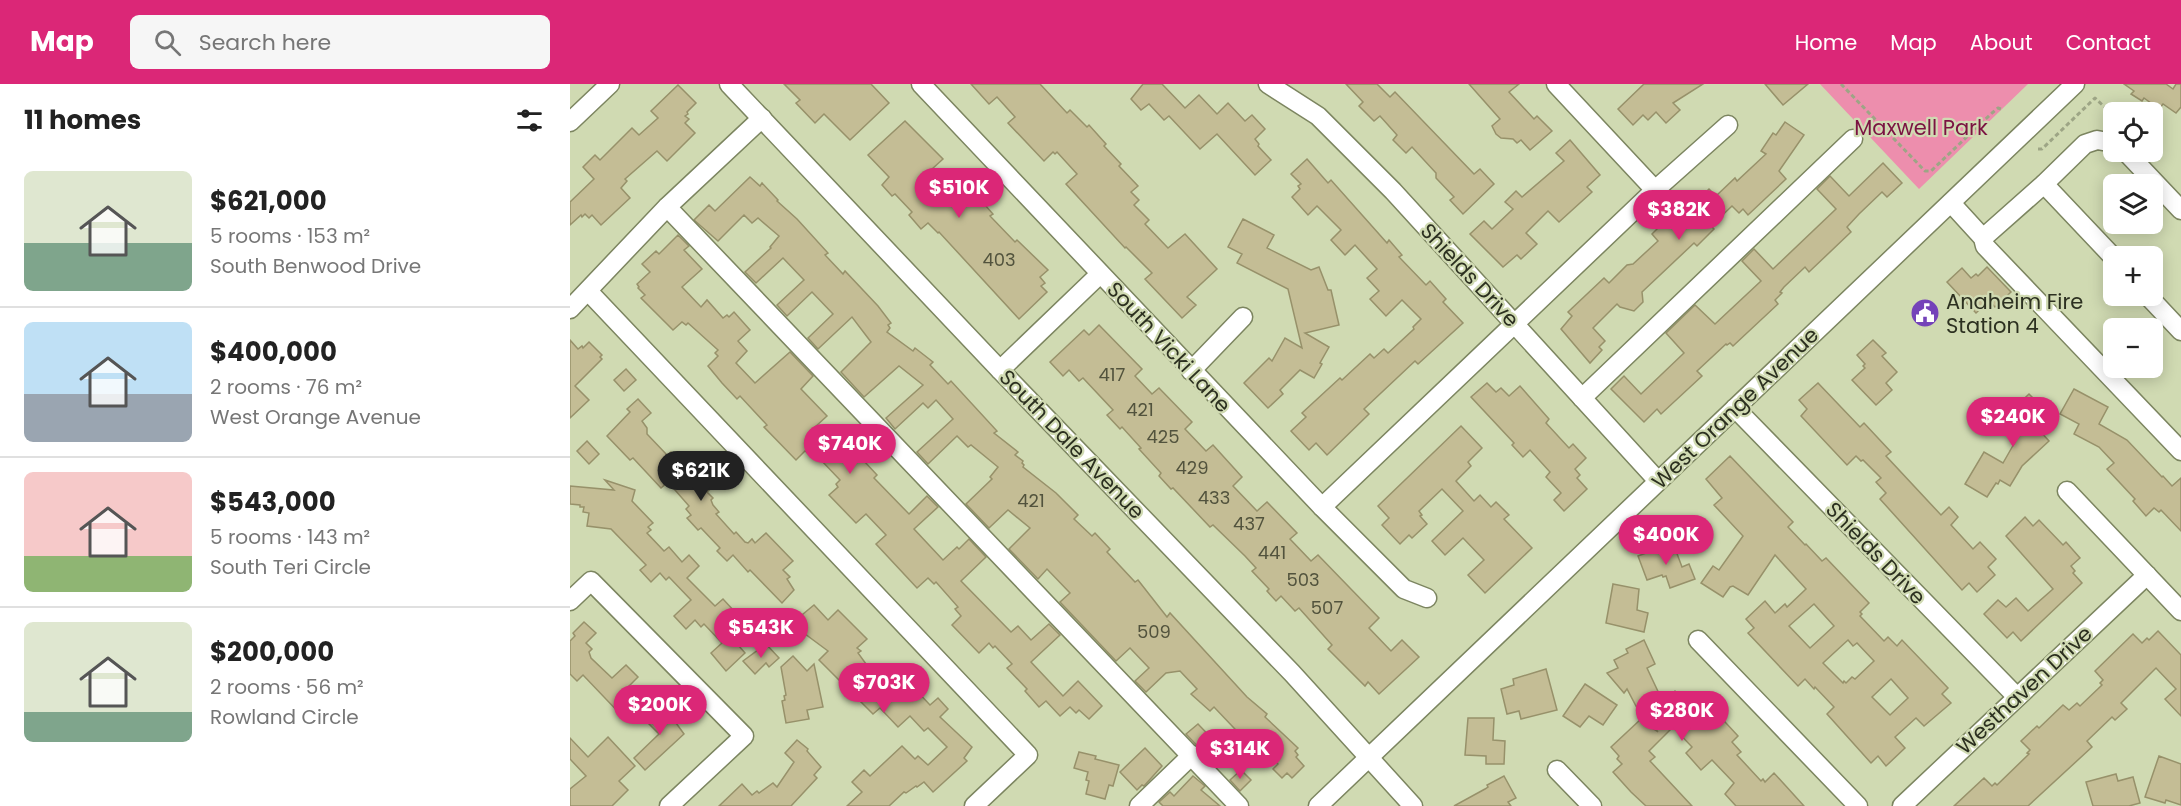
<!DOCTYPE html>
<html lang="en">
<head>
<meta charset="utf-8">
<style>
	:root { --surface:#fff; --page:#f6f6f6; --text:#222; --muted:#767676; --line:#e0e0e0; --accent:#db2777 }
	body { margin:0; font-family:Poppins,sans-serif; background:var(--page); color:var(--text); height:100vh; display:flex; flex-direction:column; font-size:22px; white-space:nowrap }
	* { box-sizing:border-box; margin:0 }
	p { font-size:20px; color:var(--muted) }
	.icon { flex:none; width:33px; height:33px; fill:none; stroke:currentColor; stroke-width:2; stroke-linecap:round; stroke-linejoin:round }
	.map { position:relative; flex:1; overflow:hidden }
	.sheet { display:flex; flex-direction:column; background:var(--surface); width:570px }
	.sheet>* { flex:none }
	.tools { position:absolute; left:1533px; top:18px; display:grid; gap:12px }
	.tools a { display:grid; place-items:center; width:60px; height:60px; border-radius:9px; background:var(--surface); box-shadow:0 3px 15px #0003; font-size:30px }
	.price { position:absolute; translate:-50% -51px; padding:0 14px; border-radius:21px; background:var(--accent); color:#fff; font-size:20px; line-height:39px; filter:drop-shadow(0 2px 3px #0008) }
	.price::after { content:''; position:absolute; left:50%; top:36px; width:18px; height:14px; margin-left:-9px; background:inherit; clip-path:polygon(0 0,100% 0,50% 100%) }
	.price.current { background:#222; color:#fff }
	ul { padding:0; list-style:none }
	li { display:flex; align-items:center; gap:18px; height:150px; padding:0 24px }
	li+li { border-top:2px solid var(--line) }
	li span { display:grid; place-items:center; flex:none; width:168px; height:120px; border-radius:9px; color:#555 }
	li>.icon { margin-inline-start:auto }
	span .icon { width:72px; height:72px; fill:#fffc; stroke-width:1 }
	li b { font-size:26px }
	h2 { display:flex; justify-content:space-between; align-items:center; height:72px; padding:0 24px; font-size:26px }
	header { display:flex; align-items:center; gap:36px; box-sizing:border-box; height:84px; padding:0 30px; background:var(--accent); color:#fff }
	header strong { font-size:28px }
	nav { display:flex; gap:33px; margin-inline-start:auto; font-size:21px }
	.search { width:420px; height:54px; background:var(--page); display:flex; align-items:center; gap:15px; box-sizing:border-box; padding:0 21px; border-radius:9px; color:var(--muted); font-size:22px }
	main { display:flex; flex:1; min-height:0 }
	.map>svg:first-child { display:block }
	.green { fill:#ed8ead }
	.building { fill:#c4bd95; stroke:#97916a; stroke-width:1.5; fill-rule:evenodd }
	.lines { fill:none; stroke-linecap:round; stroke-linejoin:round }
	.minor-casing { stroke:#7c8560; stroke-width:21 }
	.path { stroke:#9da585; stroke-width:3; stroke-dasharray:4.5 3; stroke-linecap:butt }
	.minor { stroke:#fff; stroke-width:18 }
	.labels { text-anchor:middle; dominant-baseline:central; stroke-width:4.5; stroke-linejoin:round; paint-order:stroke }
	.number-label { font-size:18px; fill:#52533d }
	.park-label { font-size:21px; fill:#7b1342; stroke:#d0dab2 }
	.street-label { font-size:21px; fill:#2c3020; stroke:#d0dab2 }
	.poi-label { font-size:21px; fill:#2c3020; stroke:#d0dab2; text-anchor:start }
</style>
</head>
<body>
<header>
<strong>Map</strong>
<div class="search"><svg class="icon" aria-label="search" viewBox="0 0 24 24"><circle cx="10" cy="10" r="6"/><path d="M15 15l6 6"/></svg>Search here</div>
<nav><a>Home</a><a>Map</a><a>About</a><a>Contact</a></nav>
</header>
<main>
<section class="sheet">
<h2>11 homes<svg class="icon" aria-label="filters" viewBox="0 0 24 24"><path d="M4 7h16M4 17h16"/><circle cx="9" cy="7" r="2"/><circle cx="15" cy="17" r="2"/></svg></h2>
<ul>
<li><span style="background:linear-gradient(#dfe7d0 60%,#7fa58c 0)"><svg class="icon" aria-label="home" viewBox="0 0 24 24"><path d="M3 11l9-7 9 7M6 9v11h12V9"/></svg></span><div><b>$621,000</b><p>5 rooms · 153 m²</p><p>South Benwood Drive</p></div></li>
<li><span style="background:linear-gradient(#bfe0f5 60%,#9aa5b1 0)"><svg class="icon" aria-label="home" viewBox="0 0 24 24"><path d="M3 11l9-7 9 7M6 9v11h12V9"/></svg></span><div><b>$400,000</b><p>2 rooms · 76 m²</p><p>West Orange Avenue</p></div></li>
<li><span style="background:linear-gradient(#f6c9c9 70%,#8fb573 0)"><svg class="icon" aria-label="home" viewBox="0 0 24 24"><path d="M3 11l9-7 9 7M6 9v11h12V9"/></svg></span><div><b>$543,000</b><p>5 rooms · 143 m²</p><p>South Teri Circle</p></div></li>
<li><span style="background:linear-gradient(#dfe7d0 75%,#7fa58c 0)"><svg class="icon" aria-label="home" viewBox="0 0 24 24"><path d="M3 11l9-7 9 7M6 9v11h12V9"/></svg></span><div><b>$200,000</b><p>2 rooms · 56 m²</p><p>Rowland Circle</p></div></li>
</ul>
</section>
<div class="map">
<svg width="1611" height="722" viewBox="0 0 1611 722">
	<rect width="100%" height="100%" fill="#d0dab2"/>
	<!-- green -->
	<path class="green" d="M1250 0H1458L1349 105Z"/>
	<!-- building -->
	<g class="building">
		<path d="M214 0H301L319 19 280 56 254 30 245 39 226 19 230 16Z"/>
		<path d="M401 0H470L497 29 500 26 517 43 519 41 536 60 534 62 551 80 549 82 568 102 561 108 569 116 564 121 579 136 575 140 598 164 615 150 647 185 617 213 626 221 612 234 575 195 582 189 556 163 555 164 496 100 507 90 487 68 485 70 483 68 474 77 438 39 445 33 427 13 419 20Z"/>
		<path d="M573 0H592L615 24 629 11 647 30 658 19 675 37 682 31 695 45 685 55 689 60 688 62 701 76 685 91 647 50 630 65 599 32 594 36 579 20 571 26 561 15Z"/>
		<path d="M776 0H807L820 13 825 8 904 90 910 85 924 100 893 130 880 116 884 113 866 94V89L842 63 836 69 823 56 827 51 810 32 804 37 789 22 793 18Z"/>
		<path d="M899 0H949L939 8 964 35 967 32 982 47 960 66 951 56 947 59 943 55 931 54 926 50 922 42 930 35Z"/>
		<path d="M1074 0H1133L1103 19 1110 26 1096 39 1086 28 1078 36 1073 31 1063 41 1048 25Z"/>
		<path d="M1195 0H1238L1213 21Z"/>
		<path d="M1554 0H1596L1603 5 1606 0H1611V23L1606 29 1593 20 1589 25 1574 14 1572 17 1561 10 1564 7Z"/>
		<path d="M108 1 126 19 117 28 118 30 115 32 119 35 115 39 125 49 97 77 87 67 55 95 57 97 51 104 60 114 31 141 22 131 19 134 15 130 12 133 11 131 0 141V118L24 95 13 83 25 71 30 76 62 44 69 51 88 34 81 27Z"/>
		<path d="M335 37 373 75 362 85 379 104 391 94 423 130 420 132 445 158 447 156 478 186 470 193 475 199 471 202 477 208 449 235 369 148 368 149 358 139 351 145 339 131 342 128 325 110 322 112 312 101 319 93 298 71Z"/>
		<path d="M1215 38 1234 51 1209 87 1216 95 1178 131 1173 125 1169 129 1162 122 1141 142 1144 145 1127 162 1124 159 1072 208 1073 218 1064 227 1050 223 1047 220 1023 244 1035 257 1029 263 1032 266 1020 279 991 245 1002 232 998 228 1034 194 1039 199 1057 181 1063 180 1088 157 1082 150 1112 120 1116 125 1135 107 1136 108 1139 105 1146 112 1165 94 1167 97 1196 70 1191 67 1203 49 1206 51Z"/>
		<path d="M1000 56 1030 91 1017 103 1022 108 989 138 978 127 956 149 967 160 951 175 947 171 933 183 900 150 914 137 922 145 943 125 935 118 946 107 952 113 994 77 986 69Z"/>
		<path d="M737 75 758 99 761 96 817 159 819 156 832 171 829 173 856 201 860 197 876 215 873 218 893 239 848 280 845 277 794 325 799 330 757 371 746 359 739 366 721 347 736 333 732 329 770 294 772 296 800 270 804 274 814 265 818 269 844 245 843 243 851 235 832 216 816 232 800 215 809 207 797 194 807 185 785 161 775 171 761 156 771 146 747 122 738 131 722 113 730 105 728 102 731 100 721 90Z"/>
		<path d="M1313 79 1332 99 1317 113 1312 108 1289 130 1277 143 1281 148 1239 188 1235 183 1214 203 1210 208 1212 209 1205 216 1208 220 1163 262 1160 259 1157 261 1156 260 1127 287 1132 292 1091 330 1087 325 1074 338 1041 305 1054 292 1071 310 1114 269 1096 249 1125 221 1145 240 1191 197 1172 177 1184 165 1203 185 1266 125 1247 105 1260 92 1279 112Z"/>
		<path d="M180 93 190 102 192 99 208 116 207 117 227 135 258 169 255 171 273 190 275 187 308 222 321 239 318 241 320 244 317 248 343 267 345 264 363 278 360 281 378 300 381 297 427 347 424 349 448 368 445 371 453 377 452 379 454 381 453 383 486 409 508 431 504 435 522 452 525 449 540 465 537 468 565 498 568 496 597 533 600 529 677 613 697 630 695 633 728 664 725 667 728 671 726 673 734 682 722 694 717 689 712 694 703 685 708 680 689 659 684 665 644 623 640 627 621 610 627 605 610 587 596 589 576 608 565 597 579 584 560 564 546 577 490 518 500 509 477 485 468 495 439 465 460 444 438 426 419 444 396 420 422 395 420 393 428 383 401 361 398 363 387 352 358 380 347 368 383 335 366 316 358 324 353 319 325 345 316 334 353 301 329 282 294 313 271 288 301 258 282 233 248 265 238 254 263 230 242 208 217 232 207 221 234 196 213 174 186 199 175 188 201 164 200 163 209 152 188 134 182 139 174 131 148 157 124 136 139 121 145 127Z"/>
		<path d="M673 135 704 151 697 164 741 186 749 183 758 206H761L769 241 735 249 759 263 750 279 752 280 744 294 730 286 710 306 713 310 698 324 674 299 699 274 702 277 715 254 732 264 718 205 667 179 672 170 658 163Z"/>
		<path d="M108 151 119 162 114 166 132 185 112 203 131 223 137 216 153 234 157 231 159 233 164 228 180 246 168 257 177 267 166 279 185 299 220 268 243 292 231 305 257 332 245 343 272 372 281 363 307 391 304 394 339 430 357 412 368 423 344 445 373 476 387 463 389 465 399 455 416 473 391 497 441 548 448 542 461 556 479 540 490 551 461 578 493 612 508 597 532 622 519 635 509 626 506 629 500 623 490 632 476 617 469 623 455 607 457 605 437 584 442 580 425 562 423 564 419 559 409 569 382 541 391 532 385 525 388 523 366 498 364 500 358 494 347 504 306 460 316 451 296 430 286 439 259 411 268 403 266 400 270 396 249 374 248 375 241 368 239 370 235 367 226 376 194 343 197 341 170 312 167 315 152 299 138 282 148 272 145 269 148 266 118 239 116 241 112 238 103 246 71 214 75 211 68 204 69 203 67 200 80 188 72 180 86 167 89 170Z"/>
		<path d="M1417 183 1441 208 1425 223 1419 217 1406 229 1377 198 1392 184 1401 194 1406 190 1408 192Z"/>
		<path d="M529 241 572 285 565 292 582 310 589 304 622 338 615 345 636 367 643 361 672 393 663 402 687 427 697 418 727 449 720 455 741 477 748 471 809 534 799 544 821 567 832 556 849 573 809 610 798 598 795 602 758 565 762 561 729 524 725 527 711 512 706 517 697 507 699 505 682 487 686 484 675 472 643 441 640 443 603 404 601 405 589 392 591 389 569 365 571 364 552 343 550 345 537 331 543 326 513 294 509 297 499 286 493 292 480 278 514 246 519 251Z"/>
		<path d="M0 256 8 265 12 262 13 264 19 258 32 271 30 273 32 275 5 302 19 316 0 334Z"/>
		<path d="M1303 256 1316 269 1312 272 1327 288 1316 299 1322 306 1306 321 1282 296 1295 284 1293 282 1295 280 1287 271Z"/>
		<path d="M56 285 66 296 54 307 44 296Z"/>
		<path d="M917 299 926 308 931 304 939 312 950 302 979 335 976 339 999 364 1003 360 1016 374 1005 385 1010 391 1007 394 1017 405 994 427 984 416 991 409 976 393 980 388 960 366 953 373 942 361 944 359 901 313Z"/>
		<path d="M1248 299 1290 343 1294 339 1321 368 1316 372 1371 431 1379 423 1388 433 1381 441 1403 465 1410 458 1426 475 1418 483 1425 491 1407 508 1399 499 1392 506 1310 415 1316 409 1306 398 1311 394 1293 376 1291 377 1286 372 1277 381 1231 332 1237 325 1229 316Z"/>
		<path d="M1504 305 1538 323 1529 340 1557 356 1592 393 1593 392 1602 402 1611 394V447L1591 426 1589 428 1584 424 1576 432 1563 417 1565 415 1537 385 1544 379 1529 363 1504 350 1509 340 1490 330Z"/>
		<path d="M1459 310 1482 333 1469 346 1479 357 1452 382 1440 402 1430 396 1428 400 1426 399 1417 413 1395 400 1414 368 1433 379 1445 358 1439 352 1444 347 1437 340 1446 332 1441 327Z"/>
		<path d="M68 315 81 329 72 337 77 344V350L97 371 101 368 112 378 121 370 148 398 137 408 143 414 141 416 143 421 149 428 146 430 164 450 166 448 175 458 178 459 182 455 185 459 196 449 223 477 213 486 220 493 217 495 224 506 212 519 180 486 178 488 163 471 157 477 147 467 150 464 131 444 128 446 117 434 121 431 116 425 119 422 98 398 91 404 63 374 60 376 37 352 60 328 57 325Z"/>
		<path d="M891 342 912 364 898 378 901 382 886 397 904 417 910 411 921 423 926 418 939 431 934 435 962 464 915 509 898 491 914 476 893 454 875 471 862 457 893 427 872 405 849 427 852 431 850 432 857 440 842 454 839 451 830 460 812 441 819 434 808 422Z"/>
		<path d="M17 357 29 370 19 380 7 367Z"/>
		<path d="M1160 372 1223 438 1218 443 1235 461 1236 460 1252 477 1256 474 1299 519 1290 528 1292 530 1290 532 1314 557 1318 553 1327 562 1332 556 1378 604 1372 610 1381 619 1354 642 1346 634 1325 653 1335 664 1316 682 1308 672 1301 679 1257 630 1264 623 1245 603 1244 605 1235 595 1228 602 1178 549 1184 544 1176 535 1195 517 1205 529 1215 520 1217 523 1236 505 1205 471 1178 511 1163 502 1160 503 1153 513 1131 499 1143 482 1149 486 1173 452 1144 421 1152 414 1136 395ZM1244 520 1264 542 1240 564 1219 542ZM1278 556 1283 562 1287 559 1304 577 1285 595 1282 593 1276 599 1274 597 1273 599 1253 579ZM1321 595 1338 614 1320 631 1302 613Z"/>
		<path d="M35 396 65 406 62 417 83 439 78 443 81 446 77 449 94 467 99 463 112 478 119 471 129 482 117 494 145 522 153 515 165 528 162 531 181 550 169 562 175 569 156 587 141 569 152 559 134 540 131 543 125 536 116 545 104 532 121 516 99 493 96 496 90 489 81 498 70 486 76 481 41 445 17 442 19 429 13 428 14 423H10V421L0 420V402L44 406Z"/>
		<path d="M1455 433 1463 442 1469 436 1493 461 1496 458 1510 474 1501 482 1505 487 1503 489 1512 499 1451 557 1443 548 1437 554 1414 530 1428 516 1436 523 1446 514 1458 527 1483 505 1436 452Z"/>
		<path d="M1103 459 1112 483 1119 480 1125 495 1100 504 1096 492 1093 493 1092 491 1077 496 1068 472Z"/>
		<path d="M1043 500 1069 505 1067 526 1078 529 1074 548 1036 539Z"/>
		<path d="M244 521 258 536 268 526 297 555 287 564 291 567 288 569 299 584 296 586 313 604 327 615 332 610 334 613 344 604 360 621 368 614 378 625 370 633 402 663 394 674 397 677 363 708 354 698 347 703 346 702 336 709 334 708 319 722H277L292 708 282 698 294 686 300 692 332 662 345 675 348 672 358 681 377 663 358 644 354 647 340 632 328 643 310 624 303 630 249 576 258 567 235 550 233 552 223 541 228 536 227 535Z"/>
		<path d="M14 538 26 549 16 559 22 565 19 568 21 574 42 594 56 581 68 593 59 602 61 605 57 609 59 612 58 613 67 623 55 635 13 591 7 597 0 590V557L5 552 3 549Z"/>
		<path d="M1588 547 1611 571V632L1595 615 1606 605 1586 584 1551 619 1557 625 1545 636 1542 633 1517 657 1522 663 1458 722H1384L1414 694 1422 702 1425 699 1427 701 1459 670 1457 669 1460 666 1451 657 1467 642 1469 644 1493 621 1499 626 1507 619 1510 622 1532 601 1530 599 1533 596 1525 587 1563 550 1572 559 1577 554 1579 556Z"/>
		<path d="M1074 556 1085 580 1077 584 1093 618 1105 607 1115 618 1117 615 1122 620 1131 612 1168 652 1162 658 1171 668 1167 671 1191 697 1193 695 1195 698 1204 689 1234 722H1166L1155 710 1164 699 1142 676 1131 686 1116 669 1122 663 1103 643 1079 667 1085 673 1080 677 1122 722H1076L1061 708 1043 688 1052 680 1047 675 1049 672 1041 663 1070 636 1088 648 1066 622 1057 605 1054 609 1037 589 1048 584 1044 576 1058 569 1056 565Z"/>
		<path d="M196 560 209 574 199 583 196 579 185 590 173 577Z"/>
		<path d="M223 572 237 587 244 580 253 623 237 626 239 635 216 639 212 617 215 616 214 612 216 611 211 583Z"/>
		<path d="M976 585 987 626 951 635 949 627 937 630 931 605 944 601 943 595Z"/>
		<path d="M1015 600 1047 621 1033 641 1019 632 1010 643 993 632Z"/>
		<path d="M93 620 109 636 106 639 114 650 75 686 64 674 89 650 76 637Z"/>
		<path d="M898 634H924L923 656 935 657 934 680H916V672L895 671Z"/>
		<path d="M628 640 650 663 639 674 616 650Z"/>
		<path d="M38 653 65 682 49 697 58 706 42 722H0V705L16 692 0 675V654L18 673Z"/>
		<path d="M227 656 238 665 237 667 251 683 244 691 247 694 221 722H149L172 700 182 711 187 707 189 709 203 699 207 703 224 678 215 669Z"/>
		<path d="M575 664 592 682 574 702 572 701 567 706 550 688Z"/>
		<path d="M509 668 526 672 525 675 549 681 543 702 539 701 535 715 516 710 519 697 516 696 518 688 504 684Z"/>
		<path d="M1589 672 1611 680V721L1596 716 1595 719 1575 713Z"/>
		<path d="M671 686 681 696 670 707 660 696Z"/>
		<path d="M1546 690 1548 697 1563 693 1570 719 1559 722H1523L1516 698Z"/>
		<path d="M623 692 635 702 631 706 650 722H593L589 718 600 708 604 712Z"/>
		<path d="M934 692 946 714 938 718 941 722H884L915 705 918 703 917 701Z"/>
	</g>
	<g class="lines">
		<!-- minor casing -->
		<g class="minor-casing">
			<g id="minor">
				<path d="M159 0 430 286 722 589 843 722"/>
				<path d="M351 0 752 423 834 505 857 514"/>
				<path d="M698 0 748 32 823 107 1088 397"/>
				<path d="M986 0 1085 106"/>
				<path d="M0 38 40 0"/>
				<path d="M1556 68 1611 126"/>
				<path d="M1474 100 1544 174"/>
				<path d="M1381 119 1413 154 1415 162 1611 367"/>
				<path d="M97 123 669 722"/>
				<path d="M1413 154 1474 100 1515 60 1527 56 1544 59"/>
				<path d="M18 207 458 671 404 722"/>
				<path d="M1578 212 1611 247"/>
				<path d="M0 225 97 123 192 34"/>
				<path d="M430 286 530 190"/>
				<path d="M621 287 673 233"/>
				<path d="M1012 314 1283 55"/>
				<path d="M1165 324 1447 613"/>
				<path d="M1497 407 1611 527"/>
				<path d="M752 423 1085 106 1158 41"/>
				<path d="M0 517 21 497 174 652 99 722"/>
				<path d="M1128 556 1288 722"/>
				<path d="M987 686 1022 722"/>
				<path d="M569 722 622 671"/>
				<path d="M748 722 1505 0"/>
				<path d="M1332 722 1577 491"/>
			</g>
		</g>
		<!-- path -->
		<g class="path">
			<path d="M1271 0 1355 87H1361L1422 29 1428 24 1431 25"/>
			<path d="M1468 65H1472L1525 14 1544 32"/>
		</g>
		<!-- minor -->
		<use href="#minor" class="minor"/>
	</g>
	<!-- icons -->
	<defs>
		<g id="civic-disc" transform="scale(1.5)"><circle r="9.5" fill="#7442b9" stroke="#d0dab2"/><path d="M-.6-6.5H3V-4.5H.6V-3L4-1V1h2V6H-6V1h2V-1L-.6-3ZM-1.2 2.5V6h2.4V2.5Z" fill="#fff"/></g>
	</defs>
	<g fill-rule="evenodd">
		<use href="#civic-disc" x="1355" y="229"/>
	</g>
	<g class="labels">
		<!-- number labels -->
		<g class="number-label">
			<text x="429" y="175">403</text>
			<text x="542" y="290">417</text>
			<text x="570" y="325">421</text>
			<text x="593" y="352">425</text>
			<text x="622" y="383">429</text>
			<text x="644" y="413">433</text>
			<text x="461" y="416">421</text>
			<text x="679" y="439">437</text>
			<text x="702" y="468">441</text>
			<text x="733" y="495">503</text>
			<text x="757" y="523">507</text>
			<text x="584" y="547">509</text>
		</g>
		<!-- park labels -->
		<g class="park-label">
			<text x="1351" y="43">Maxwell Park</text>
		</g>
		<!-- street labels -->
		<g class="street-label">
			<text transform="translate(900 191) rotate(47)">Shields Drive</text>
			<text transform="translate(599 263) rotate(47)">South Vicki Lane</text>
			<text transform="translate(1165 324) rotate(-44)">West Orange Avenue</text>
			<text transform="translate(502 360) rotate(46)">South Dale Avenue</text>
			<text transform="translate(1306 469) rotate(46)">Shields Drive</text>
			<text transform="translate(1454 606) rotate(-43)">Westhaven Drive</text>
		</g>
		<!-- poi labels -->
		<g class="poi-label">
			<text x="1376" y="217">Anaheim Fire<tspan x="1376" dy="24">Station 4</tspan></text>
		</g>
	</g>
</svg>
<div class="tools">
<a><svg class="icon" aria-label="locate" viewBox="0 0 24 24"><circle cx="12" cy="12" r="6"/><path d="M12 2v4M12 18v4M2 12h4M18 12h4"/></svg></a>
<a><svg class="icon" aria-label="layers" viewBox="0 0 24 24"><path d="M12 4l9 5-9 5-9-5zM3 14l9 5 9-5"/></svg></a>
<a>+</a>
<a>−</a>
</div>
<b class="price" style="left:389px;top:135px">$510K</b>
<b class="price" style="left:1109px;top:157px">$382K</b>
<b class="price" style="left:1443px;top:364px">$240K</b>
<b class="price" style="left:280px;top:391px">$740K</b>
<b class="price current" style="left:131px;top:418px">$621K</b>
<b class="price" style="left:1096px;top:482px">$400K</b>
<b class="price" style="left:191px;top:575px">$543K</b>
<b class="price" style="left:314px;top:630px">$703K</b>
<b class="price" style="left:90px;top:652px">$200K</b>
<b class="price" style="left:1112px;top:658px">$280K</b>
<b class="price" style="left:670px;top:696px">$314K</b>
</div>
</main>
</body>
</html>
